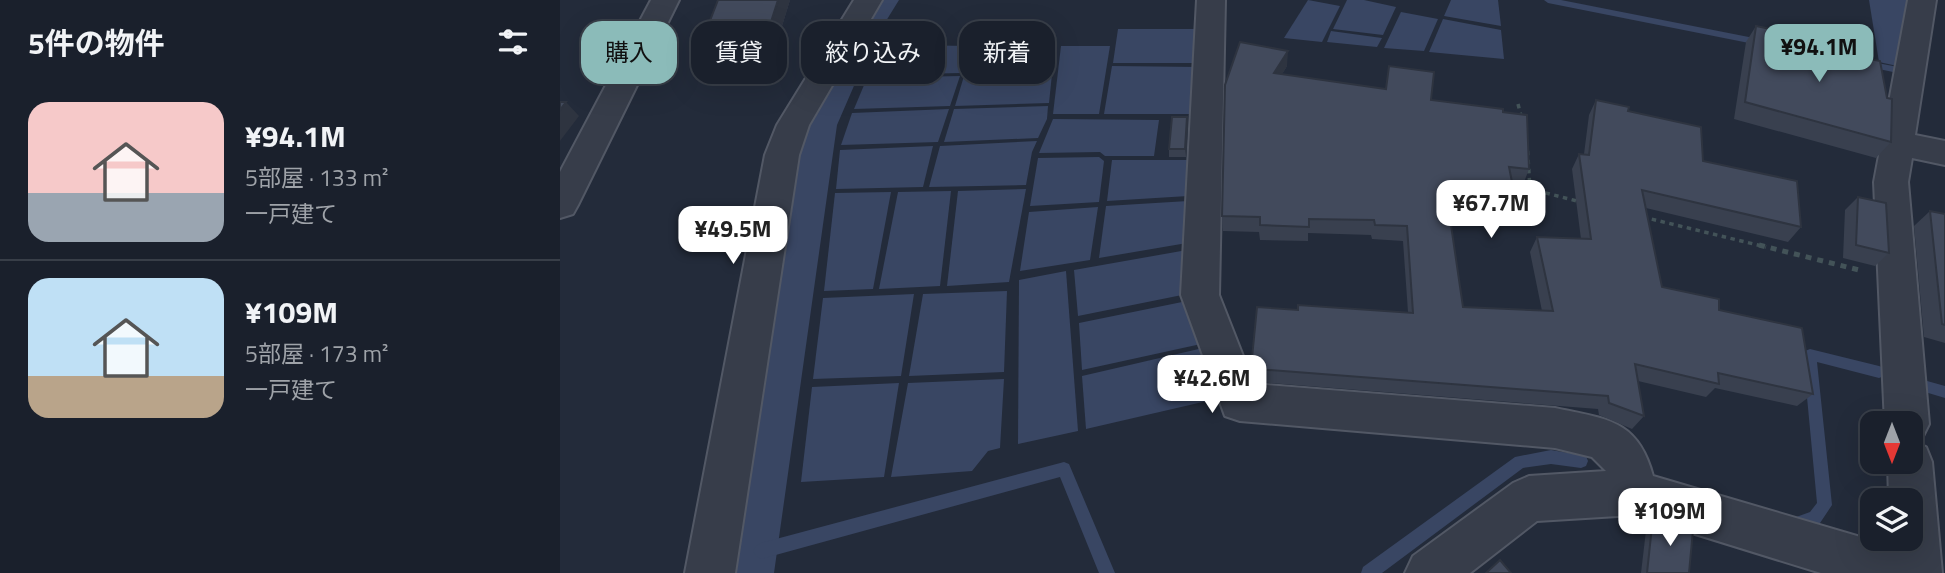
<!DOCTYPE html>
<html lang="ja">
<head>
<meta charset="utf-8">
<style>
	:root { --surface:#1a202c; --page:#232834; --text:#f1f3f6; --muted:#9fa3a9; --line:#383e48; --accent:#8bbbb9 }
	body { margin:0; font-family:"Titillium Web","Noto Sans JP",sans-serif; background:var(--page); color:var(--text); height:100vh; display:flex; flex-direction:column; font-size:26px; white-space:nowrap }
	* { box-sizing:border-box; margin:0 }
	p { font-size:23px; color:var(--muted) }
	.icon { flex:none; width:38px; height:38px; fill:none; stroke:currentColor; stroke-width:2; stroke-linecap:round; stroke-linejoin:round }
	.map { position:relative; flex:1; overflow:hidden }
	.side { display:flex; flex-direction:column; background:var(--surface); width:560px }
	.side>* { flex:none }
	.top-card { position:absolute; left:21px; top:21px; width:665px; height:63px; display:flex; gap:14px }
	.needle { width:46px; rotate:180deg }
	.fabs { position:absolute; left:1300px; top:411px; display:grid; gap:14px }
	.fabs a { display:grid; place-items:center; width:63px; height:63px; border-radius:14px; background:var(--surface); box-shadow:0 7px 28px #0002,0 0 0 2px var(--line); font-size:35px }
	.price { position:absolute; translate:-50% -60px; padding:0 16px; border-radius:14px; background:#fff; color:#222; font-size:23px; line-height:46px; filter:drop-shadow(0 2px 4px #0008) }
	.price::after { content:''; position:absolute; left:50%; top:42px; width:21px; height:16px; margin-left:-10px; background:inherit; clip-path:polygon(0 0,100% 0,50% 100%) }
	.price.selected { background:var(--accent); color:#111 }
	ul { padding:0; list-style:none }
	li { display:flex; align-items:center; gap:21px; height:175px; padding:0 28px }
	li+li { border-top:2px solid var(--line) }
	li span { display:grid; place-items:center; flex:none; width:196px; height:140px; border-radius:21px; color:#555 }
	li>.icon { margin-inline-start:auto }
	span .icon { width:84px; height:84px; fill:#fffc; stroke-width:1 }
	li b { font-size:30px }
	h2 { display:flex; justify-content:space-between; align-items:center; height:84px; padding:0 28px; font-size:30px }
	.tag { padding:0 24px; border-radius:21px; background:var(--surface); box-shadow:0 7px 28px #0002,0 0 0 2px var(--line); font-size:24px; line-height:63px }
	.tag.selected { background:var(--accent); color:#111 }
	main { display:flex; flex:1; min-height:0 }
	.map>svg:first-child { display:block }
	.water { fill:#394663 }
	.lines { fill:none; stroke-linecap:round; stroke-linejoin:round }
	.stream { fill:#394663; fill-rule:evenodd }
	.minor-casing { stroke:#525865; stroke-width:4 }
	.path-far1 { stroke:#435358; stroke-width:3.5; stroke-dasharray:4.5 4.5; stroke-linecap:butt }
	.path { stroke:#435358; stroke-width:5; stroke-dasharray:6 6; stroke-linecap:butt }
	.minor { fill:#373d4a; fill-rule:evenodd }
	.wall { fill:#39404f }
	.shaded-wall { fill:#2e3440 }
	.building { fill:#424a5c; stroke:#2e3440; stroke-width:2 }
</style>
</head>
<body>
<main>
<section class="side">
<h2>5件の物件<svg class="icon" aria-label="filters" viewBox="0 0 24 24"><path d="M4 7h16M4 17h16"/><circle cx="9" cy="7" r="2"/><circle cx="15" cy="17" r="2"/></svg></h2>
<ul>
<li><span style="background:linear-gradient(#f6c9c9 65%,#9aa5b1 0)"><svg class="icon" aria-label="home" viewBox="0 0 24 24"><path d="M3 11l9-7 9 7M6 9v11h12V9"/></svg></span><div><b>¥94.1M</b><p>5部屋 · 133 m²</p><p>一戸建て</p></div></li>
<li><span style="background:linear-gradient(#bfe0f5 70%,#b9a48a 0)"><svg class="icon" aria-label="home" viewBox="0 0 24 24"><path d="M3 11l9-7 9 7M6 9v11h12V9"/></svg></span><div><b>¥109M</b><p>5部屋 · 173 m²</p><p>一戸建て</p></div></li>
</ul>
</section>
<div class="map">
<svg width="1385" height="573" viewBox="0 0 1385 573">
	<rect width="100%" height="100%" fill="#232b3a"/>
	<!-- water -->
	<g class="water">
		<path d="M321 0H339L313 42 277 125 214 573H172L240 152 246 127Z"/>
		<path d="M748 0 780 6 762 42 724 38Z"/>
		<path d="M787 0H804L836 7 823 35 773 29Z"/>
		<path d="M891 0H938L941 26 884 16Z"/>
		<path d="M1309 0H1355L1342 67 1319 62Z"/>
		<path d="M841 12 878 19 864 51 824 48Z"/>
		<path d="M883 19 941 30 944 59 869 52Z"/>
		<path d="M558 29H641L639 63H553Z"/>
		<path d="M771 31 822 38 817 47 767 42Z"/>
		<path d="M347 45 409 46 401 73 309 75Z"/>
		<path d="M414 46H495L492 71 405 73Z"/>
		<path d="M501 46H550L539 114H493Z"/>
		<path d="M552 66 639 67 636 114H544Z"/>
		<path d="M492 74 489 103 395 106 404 76Z"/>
		<path d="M400 76 390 106 294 109 307 78Z"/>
		<path d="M488 106 487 119 478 138 384 142 394 109Z"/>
		<path d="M389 109 378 142 281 145 292 113Z"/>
		<path d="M493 119 599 120 594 156H545L540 152 479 153Z"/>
		<path d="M477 141 472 152 466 185 369 187 380 146Z"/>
		<path d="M373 146 363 187 276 189 280 150Z"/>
		<path d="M539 157 544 161 539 202 470 206 478 158Z"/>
		<path d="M552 160H629L628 196 547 201Z"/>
		<path d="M466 189 449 282 387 286 398 191Z"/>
		<path d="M391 191 380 286 319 289 338 192Z"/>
		<path d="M331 192 313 289 264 291 275 193Z"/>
		<path d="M628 201 627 243 539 258 546 206Z"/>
		<path d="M538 207 530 260 460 271 469 212Z"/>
		<path d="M627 250V294L518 316 514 270Z"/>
		<path d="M506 271 518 431 458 444 459 280Z"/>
		<path d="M447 291 444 372 349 376 363 294Z"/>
		<path d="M354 294 341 376 253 379 263 298Z"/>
		<path d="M627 301 641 344 522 370 519 323Z"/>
		<path d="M643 348 660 398 526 429 522 376Z"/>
		<path d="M444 379 440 448 428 451 412 471 331 477 348 383Z"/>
		<path d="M339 383 324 477 241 482 252 387Z"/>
	</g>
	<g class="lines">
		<!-- stream -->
		<g class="stream">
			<path d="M984 0H1001L1204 40 1209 43 1204 46 988 3Z"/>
			<path d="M1307 61 1338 67 1343 70 1338 73 1304 66V62Z"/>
			<path d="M1250 349 1319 366 1324 368 1326 372 1324 376 1319 378 1257 362 1272 505 1260 523 1233 532 1228 530 1225 525 1228 520 1250 512 1257 503 1243 355 1245 351Z"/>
			<path d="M1360 379 1385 386V398L1355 389 1353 385 1355 381Z"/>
			<path d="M991 450 1026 456 1028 461 1026 466 1021 468 991 464 963 468 822 573H801L803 567 955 457Z"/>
			<path d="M504 462 509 464 555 573H539L500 477 201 559 196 556 193 551 196 546 201 543Z"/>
		</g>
		<!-- minor casing -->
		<g class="minor-casing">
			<g id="minor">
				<path d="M91 0H119L18 205 13 214 0 218V172Z"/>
				<path d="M294 0H322L249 125 239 155 175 573H125L205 155 217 125Z"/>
				<path d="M637 0H665L659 295 694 384 995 408C1046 419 1078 419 1093 476L1331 546V539H1351V500H1329L1328 462H1351V424H1325L1314 182 1348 0H1376L1355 135 1385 141V165L1352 158 1348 182 1369 424 1362 438 1353 442 1366 447 1372 462 1382 573H1261L1074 515 977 521 910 573H845L853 556 953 483 969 476 1046 471 1032 457 995 448 680 421 665 416 621 295Z"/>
			</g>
		</g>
		<!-- path-far1 -->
		<g class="path-far1">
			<path d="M958 104 962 120"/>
			<path d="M967 142 970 189 1021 202"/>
			<path d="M1083 217 1206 247"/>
		</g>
		<!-- path -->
		<path class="path" d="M1199 245 1299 270"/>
		<!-- minor -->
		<use href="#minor" class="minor"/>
	</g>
	<!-- wall -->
	<g class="wall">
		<path d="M230 0 218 39 155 45 146 31Z"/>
		<path d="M1196 26 1251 47 1331 142 1316 158 1174 119 1186 42Z"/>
		<path d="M680 42 727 66 722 74 943 112 969 169 963 185 953 183V187L947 202 887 200 903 307 982 311 970 252 977 237 1021 239 1012 169 1019 154H1024L1029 115 1036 100 1068 111 1241 227 1228 242 1086 208 1102 287 1159 310 1253 394 1237 406 1155 388 1146 397 1078 381 1084 416 1072 429 1039 415 1038 409 696 382 692 372V358L738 310 848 312 843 241 812 239 811 235 748 233V241L700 240 699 232 663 231 662 216Z"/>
		<path d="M627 117 628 124 626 157H609V149Z"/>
		<path d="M1298 197 1329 253 1315 266 1283 258 1285 210Z"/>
		<path d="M1370 211 1385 214V343L1364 337 1354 226Z"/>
		<path d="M1093 517 1129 573H1081L1087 522Z"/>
	</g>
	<!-- shaded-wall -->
	<g class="shaded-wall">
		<path d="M218 0H230L218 39 210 25Z"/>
		<path d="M728 51 727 66 713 89 714 73Z"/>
		<path d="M6 102 19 116 0 141V110Z"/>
		<path d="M627 117 628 124 626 157 625 149Z"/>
	</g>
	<!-- building -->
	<g class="building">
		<path d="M158 0H218L210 25 146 31Z"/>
		<path d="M1196 26 1250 37 1251 47 1320 61 1327 98 1332 99 1331 142 1185 102Z"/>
		<path d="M680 42 728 51 714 73 826 89 829 66 874 72 871 100 943 109V112L967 115 969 169 949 167 953 187 885 184 903 307 993 311 977 237 1031 239 1019 154 1029 155 1036 100 1069 107 1068 111 1141 127 1143 161 1237 181 1241 227 1082 190 1102 287 1159 299V310L1242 328 1253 394 1158 373 1159 384 1075 364 1084 416 1049 403 1048 396 696 369 692 358 697 307 738 310V305L853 313 847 226 815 225 814 220 749 219V227L700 225V217L662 216 665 85Z"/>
		<path d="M0 102H6L0 110Z"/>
		<path d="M612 117H627L625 149H609Z"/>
		<path d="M1298 197 1326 203 1329 253 1296 245Z"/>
		<path d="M1370 211 1385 214V325L1382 324Z"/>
		<path d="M1093 517 1133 530 1129 573H1087Z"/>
		<path d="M940 560 951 573H926Z"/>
	</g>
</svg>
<div class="fabs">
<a><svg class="needle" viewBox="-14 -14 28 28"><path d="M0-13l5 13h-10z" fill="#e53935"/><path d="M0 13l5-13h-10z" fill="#9fa3a9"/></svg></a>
<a><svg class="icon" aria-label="layers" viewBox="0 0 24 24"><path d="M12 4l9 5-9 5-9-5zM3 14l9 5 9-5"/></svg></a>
</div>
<b class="price selected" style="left:1259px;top:84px">¥94.1M</b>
<b class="price" style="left:931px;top:240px">¥67.7M</b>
<b class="price" style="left:173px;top:266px">¥49.5M</b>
<b class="price" style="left:652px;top:415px">¥42.6M</b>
<b class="price" style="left:1110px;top:548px">¥109M</b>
<div class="top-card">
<a class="tag selected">購入</a>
<a class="tag">賃貸</a>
<a class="tag">絞り込み</a>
<a class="tag">新着</a>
</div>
</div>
</main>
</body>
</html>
